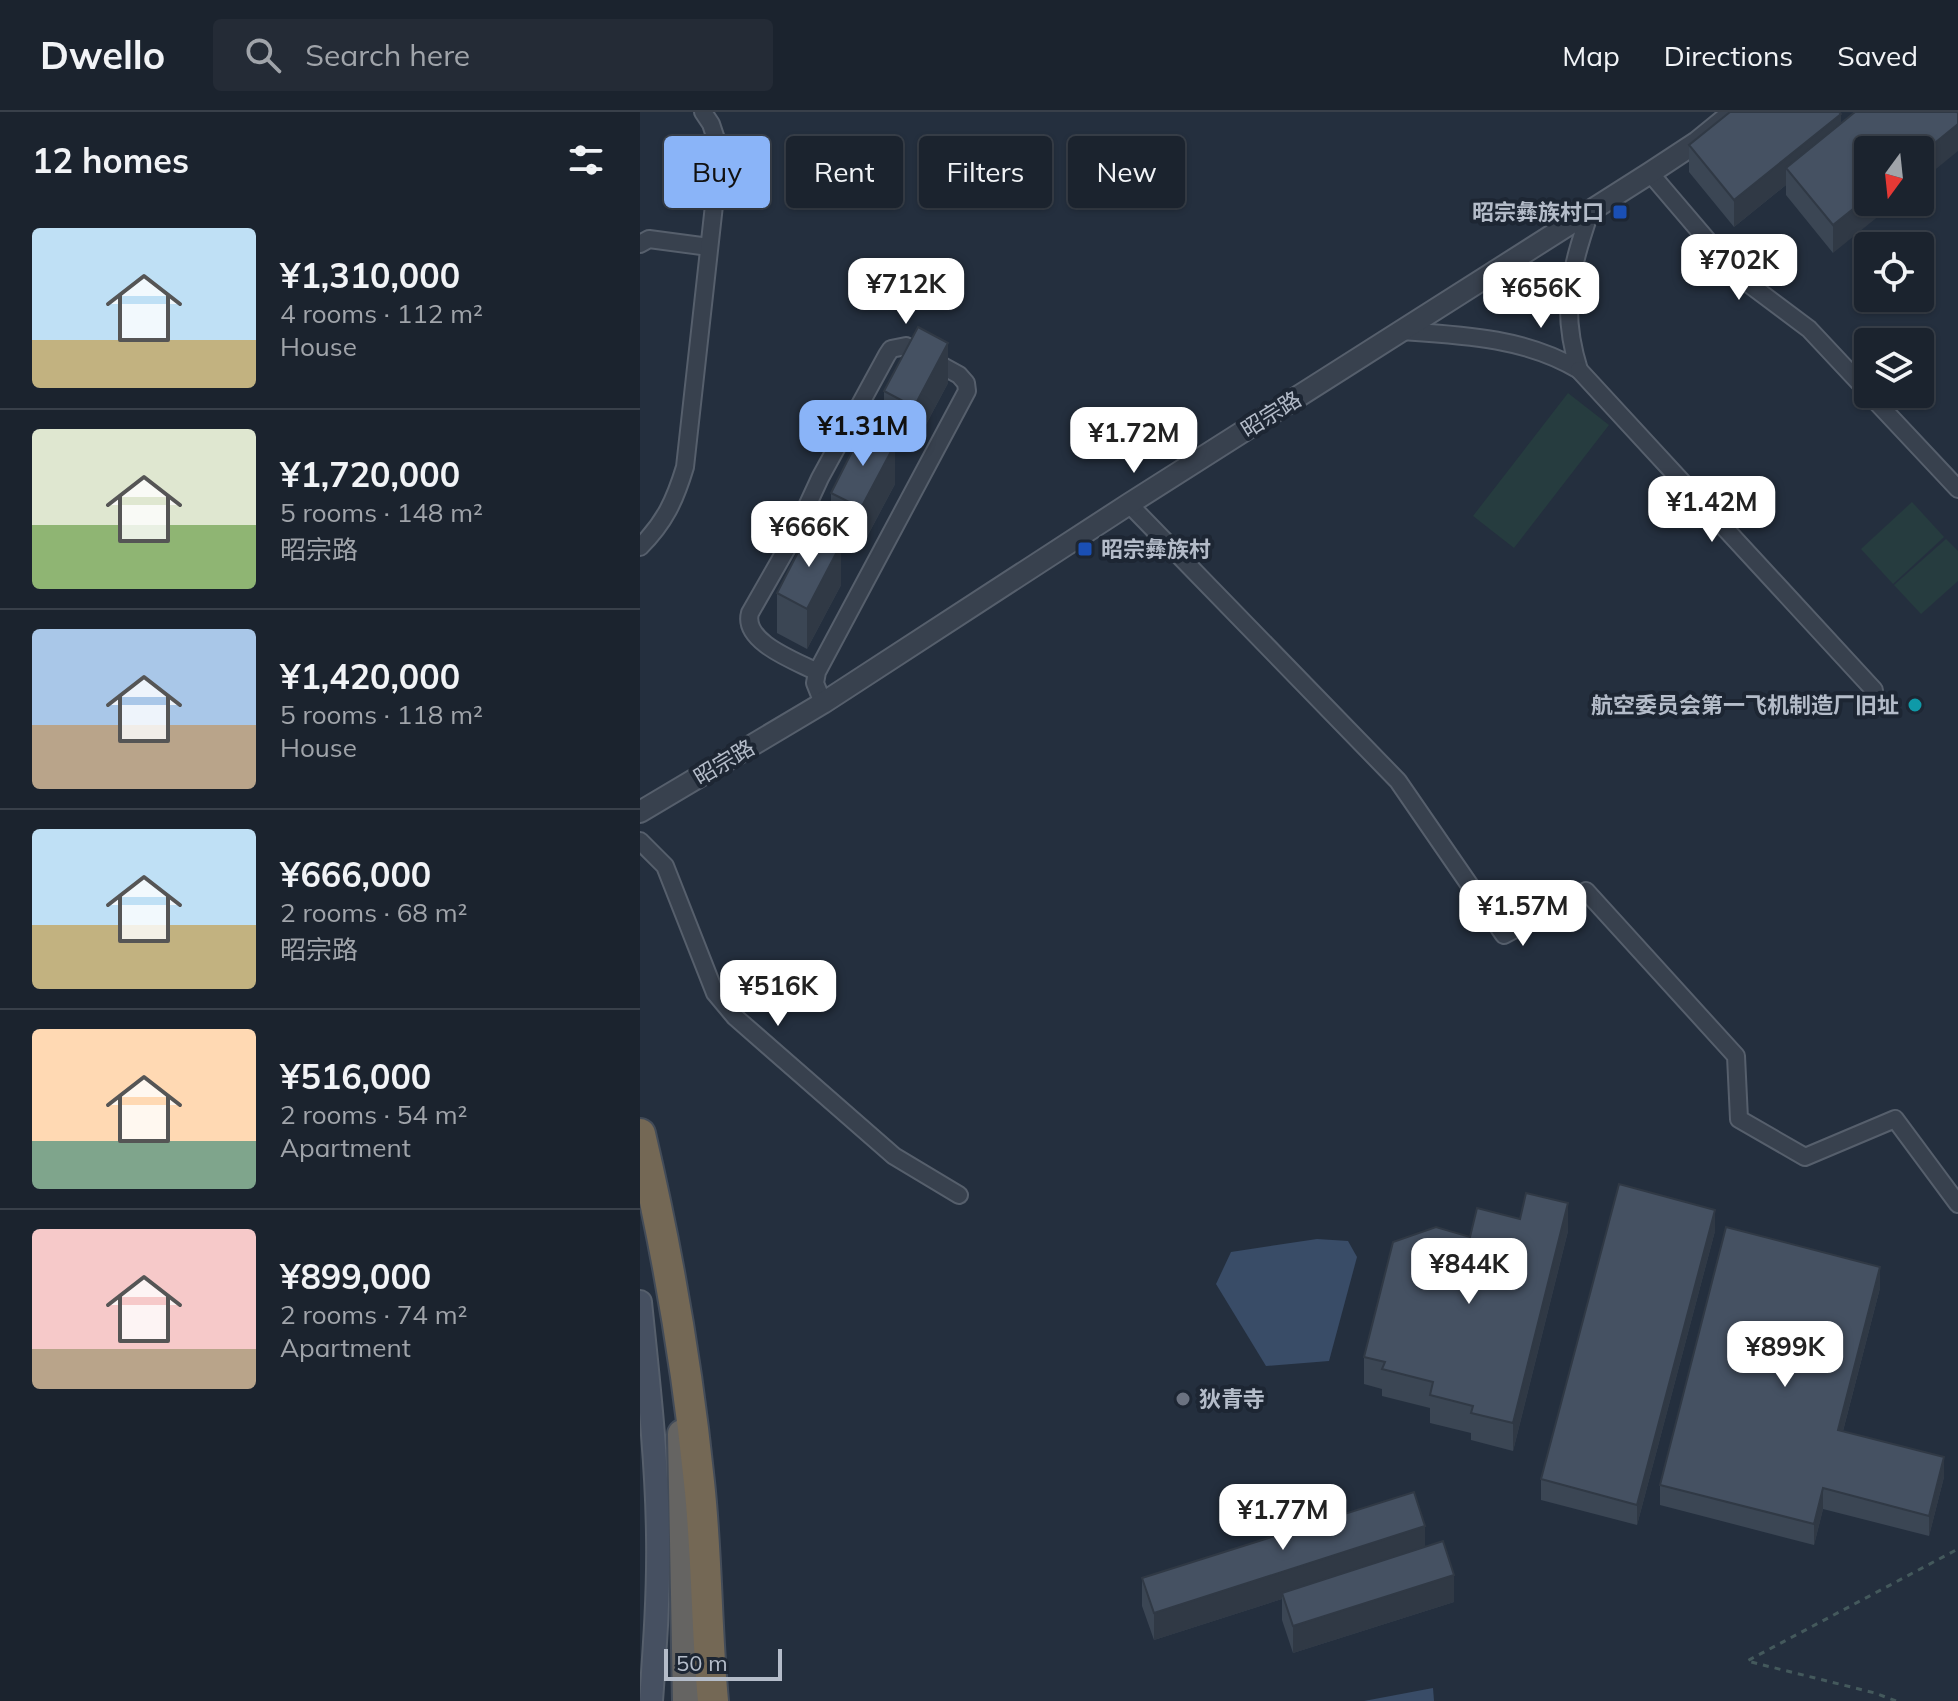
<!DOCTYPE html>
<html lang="en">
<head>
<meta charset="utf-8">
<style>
	:root { --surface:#1b232e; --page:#242b36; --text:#f1f3f6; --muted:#a0a4aa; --line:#39404a; --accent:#8ab4f8 }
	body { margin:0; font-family:Mulish,"Noto Sans SC",sans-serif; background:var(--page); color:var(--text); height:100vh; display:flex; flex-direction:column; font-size:30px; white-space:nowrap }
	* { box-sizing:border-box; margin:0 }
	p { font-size:26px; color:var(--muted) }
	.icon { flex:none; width:44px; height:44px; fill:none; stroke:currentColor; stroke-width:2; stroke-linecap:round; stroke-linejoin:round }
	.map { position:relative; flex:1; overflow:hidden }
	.details { display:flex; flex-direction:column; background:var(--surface); width:640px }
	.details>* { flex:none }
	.top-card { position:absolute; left:24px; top:24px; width:760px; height:72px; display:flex; gap:16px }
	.needle { width:52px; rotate:195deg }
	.tools { position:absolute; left:1214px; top:24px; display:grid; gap:16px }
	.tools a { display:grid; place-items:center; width:80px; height:80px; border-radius:8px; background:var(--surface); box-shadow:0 2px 6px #0004,0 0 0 2px var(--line); font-size:40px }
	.scale { position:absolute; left:24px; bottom:20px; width:118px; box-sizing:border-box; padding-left:8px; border:4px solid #b4bcc9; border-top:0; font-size:22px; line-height:28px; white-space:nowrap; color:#b4bcc9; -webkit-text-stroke:6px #1d2633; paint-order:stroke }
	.price { position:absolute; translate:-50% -68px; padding:0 18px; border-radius:16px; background:#fff; color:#222; font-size:26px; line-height:52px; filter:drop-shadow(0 2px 4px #0008) }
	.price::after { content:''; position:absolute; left:50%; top:48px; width:24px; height:18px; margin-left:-12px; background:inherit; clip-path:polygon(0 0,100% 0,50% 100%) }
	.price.selected { background:var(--accent); color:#111 }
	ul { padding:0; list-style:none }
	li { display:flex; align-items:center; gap:24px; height:200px; padding:0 32px }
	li+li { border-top:2px solid var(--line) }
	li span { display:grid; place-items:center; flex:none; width:224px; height:160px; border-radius:8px; color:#555 }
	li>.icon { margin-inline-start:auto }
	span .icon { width:96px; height:96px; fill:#fffc; stroke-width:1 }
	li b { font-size:34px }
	h2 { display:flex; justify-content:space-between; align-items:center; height:96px; padding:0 32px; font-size:34px }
	.chip { padding:0 28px; border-radius:8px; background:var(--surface); box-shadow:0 2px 6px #0004,0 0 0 2px var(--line); font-size:28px; line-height:72px }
	.chip.selected { background:var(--accent); color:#111 }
	header { display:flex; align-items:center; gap:48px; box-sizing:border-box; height:112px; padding:0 40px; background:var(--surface); border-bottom:2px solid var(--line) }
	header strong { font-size:38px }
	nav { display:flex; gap:44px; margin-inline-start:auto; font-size:28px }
	.search { width:560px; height:72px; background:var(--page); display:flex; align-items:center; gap:20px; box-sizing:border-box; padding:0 28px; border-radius:8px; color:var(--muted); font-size:30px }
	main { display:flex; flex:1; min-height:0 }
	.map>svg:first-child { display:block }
	.green { fill:#263c3f }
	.water { fill:#394c67 }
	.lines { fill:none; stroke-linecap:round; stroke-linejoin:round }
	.minor-casing { stroke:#565f6c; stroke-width:20 }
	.tertiary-casing { stroke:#565f6c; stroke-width:24 }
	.secondary-casing { stroke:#565f6c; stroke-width:26 }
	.trunk-casing { stroke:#434c59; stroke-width:32 }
	.motorway-casing { stroke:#434c59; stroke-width:34 }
	.path { stroke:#44595c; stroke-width:3; stroke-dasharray:6 6; stroke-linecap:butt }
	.minor { stroke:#38414e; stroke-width:16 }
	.tertiary { stroke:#38414e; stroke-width:20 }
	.secondary { stroke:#465061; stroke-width:22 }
	.trunk { stroke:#656462; stroke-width:28 }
	.motorway { stroke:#746855; stroke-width:30 }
	.wall { fill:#3b4654 }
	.shaded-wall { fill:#303945 }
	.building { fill:#455162; stroke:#303945; stroke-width:2 }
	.transit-dot { fill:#1a4fb4; stroke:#1d2633; stroke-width:3 }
	.culture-dot { fill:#0f9aa8; stroke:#1d2633; stroke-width:3 }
	.worship-dot { fill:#6b7280; stroke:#1d2633; stroke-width:3 }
	.labels { text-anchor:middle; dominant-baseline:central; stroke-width:8; stroke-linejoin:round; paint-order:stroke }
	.poi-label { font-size:22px; font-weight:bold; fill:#b4bcc9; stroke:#1d2633; text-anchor:end }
	.street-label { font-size:22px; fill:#b4bcc9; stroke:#1d2633 }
</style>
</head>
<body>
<header>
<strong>Dwello</strong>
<div class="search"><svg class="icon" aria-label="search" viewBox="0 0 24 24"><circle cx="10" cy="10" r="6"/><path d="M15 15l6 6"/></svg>Search here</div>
<nav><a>Map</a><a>Directions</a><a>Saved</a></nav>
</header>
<main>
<section class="details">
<h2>12 homes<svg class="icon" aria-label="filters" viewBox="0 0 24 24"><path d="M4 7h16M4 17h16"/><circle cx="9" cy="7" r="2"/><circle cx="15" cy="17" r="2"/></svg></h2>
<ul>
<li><span style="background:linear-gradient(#bfe0f5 70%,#c2b280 0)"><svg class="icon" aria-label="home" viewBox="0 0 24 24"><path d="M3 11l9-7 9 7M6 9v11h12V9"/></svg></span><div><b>¥1,310,000</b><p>4 rooms · 112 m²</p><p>House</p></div></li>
<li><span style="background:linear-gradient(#dfe7d0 60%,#8fb573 0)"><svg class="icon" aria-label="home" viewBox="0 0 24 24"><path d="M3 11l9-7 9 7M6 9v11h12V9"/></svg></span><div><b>¥1,720,000</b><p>5 rooms · 148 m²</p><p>昭宗路</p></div></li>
<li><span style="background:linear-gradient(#a9c7e8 60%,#b9a48a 0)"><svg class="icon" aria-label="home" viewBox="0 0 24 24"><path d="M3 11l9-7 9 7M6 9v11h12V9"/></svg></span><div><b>¥1,420,000</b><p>5 rooms · 118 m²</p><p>House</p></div></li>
<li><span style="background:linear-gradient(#bfe0f5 60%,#c2b280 0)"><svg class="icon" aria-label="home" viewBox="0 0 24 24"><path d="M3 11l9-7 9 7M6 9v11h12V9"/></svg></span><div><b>¥666,000</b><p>2 rooms · 68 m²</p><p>昭宗路</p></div></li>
<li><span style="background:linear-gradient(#ffd9b3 70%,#7fa58c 0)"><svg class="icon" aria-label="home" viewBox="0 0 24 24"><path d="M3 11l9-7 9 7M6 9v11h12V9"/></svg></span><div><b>¥516,000</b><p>2 rooms · 54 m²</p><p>Apartment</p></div></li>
<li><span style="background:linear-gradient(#f6c9c9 75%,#b9a48a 0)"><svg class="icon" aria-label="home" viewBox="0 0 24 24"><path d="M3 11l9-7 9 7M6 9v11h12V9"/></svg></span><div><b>¥899,000</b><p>2 rooms · 74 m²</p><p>Apartment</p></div></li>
</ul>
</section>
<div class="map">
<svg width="1318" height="1589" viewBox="0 0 1318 1589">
	<rect width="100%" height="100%" fill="#242f3e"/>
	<!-- green -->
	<g class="green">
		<path d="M928 281 969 313 874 436 833 404Z"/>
		<path d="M1272 390 1304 425 1253 472 1221 437Z"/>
		<path d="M1306 427 1318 439V469L1281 502 1254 473Z"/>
	</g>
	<!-- water -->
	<g class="water">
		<path d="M677 1127 708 1129 717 1145 689 1249 626 1254 576 1172 591 1140Z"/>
		<path d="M793 1576 794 1589H724Z"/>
	</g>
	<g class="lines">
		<!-- minor casing -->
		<g class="minor-casing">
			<g id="minor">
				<path d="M1010 61 1097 163 1169 217 1228 280"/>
				<path d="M0 132 9 127 69 135"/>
				<path d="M762 219C823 223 886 226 939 258 920 197 930 160 950 100"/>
				<path d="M939 258 1234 578"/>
				<path d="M1229 282 1318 377"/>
				<path d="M489 392 758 669 864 823 946 779 1096 944 1099 1007 1165 1045 1255 1007 1318 1092"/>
				<path d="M0 435C25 410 35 388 45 355L80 39 71 12 63 0"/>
				<path d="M177 560C156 549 102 530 110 501L151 429 180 366 247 243 251 237 266 234 319 263 326 271 327 279 177 560 175 571 183 591"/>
				<path d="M0 729 25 754 75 881 95 905 254 1044 319 1083"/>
			</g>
		</g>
		<!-- tertiary casing -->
		<g class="tertiary-casing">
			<path id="tertiary" d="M0 700 183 591 489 392 1010 61 1057 30 1094 0"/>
		</g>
		<!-- secondary casing -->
		<g class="secondary-casing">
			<path id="secondary" d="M0 1190C8 1268 17 1345 18 1423 19 1479 15 1534 11 1589"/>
		</g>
		<!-- trunk casing -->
		<g class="trunk-casing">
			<path id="trunk" d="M42 1322 47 1589"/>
		</g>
		<!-- motorway casing -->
		<g class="motorway-casing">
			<path id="motorway" d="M0 1022C27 1137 47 1252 59 1370 67 1443 66 1516 73 1589"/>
		</g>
		<!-- path -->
		<path class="path" d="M1256 1589 1235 1581 1107 1549 1318 1437"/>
		<!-- minor -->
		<use href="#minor" class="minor"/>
		<!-- tertiary -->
		<use href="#tertiary" class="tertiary"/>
		<!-- secondary -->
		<use href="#secondary" class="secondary"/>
		<!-- trunk -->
		<use href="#trunk" class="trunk"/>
		<!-- motorway -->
		<use href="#motorway" class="motorway"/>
	</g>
	<!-- wall -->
	<g class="wall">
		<path d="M1201 2 1193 141 1146 83V73L1094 115 1049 60V33Z"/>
		<path d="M308 271 274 335 244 319V279Z"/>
		<path d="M255 372 221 436 191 421V381Z"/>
		<path d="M201 473 167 537 137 521V481Z"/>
		<path d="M928 1119 873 1339 831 1328V1321L790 1311V1296L742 1284V1277L724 1272V1245L830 1125Z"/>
		<path d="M1075 1119 997 1413 901 1388V1367Z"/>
		<path d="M1240 1176 1203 1319 1304 1365 1289 1424 1183 1397 1174 1433 1020 1393V1373Z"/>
		<path d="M785 1435 814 1490 653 1541 642 1508V1487L514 1528 502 1494V1466Z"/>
	</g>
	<!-- shaded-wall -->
	<g class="shaded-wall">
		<path d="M1201 2V30L1146 56V73L1094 115V88Z"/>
		<path d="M1318 12V39L1280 70V43Z"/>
		<path d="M1228 85V90H1256L1193 141V113Z"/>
		<path d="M308 231V271L274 335V295Z"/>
		<path d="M255 332V372L221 436V396Z"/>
		<path d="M201 432V473L167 537V497Z"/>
		<path d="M928 1091V1119L873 1339V1311Z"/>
		<path d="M1075 1098V1119L997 1413V1393Z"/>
		<path d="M1240 1155V1176L1198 1338V1318Z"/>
		<path d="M1304 1345V1365L1289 1424V1404Z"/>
		<path d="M1183 1376V1397L1174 1433V1412Z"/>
		<path d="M785 1414V1441L642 1481V1487L514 1528V1501Z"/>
		<path d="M814 1463V1490L653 1541V1514Z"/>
	</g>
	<!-- building -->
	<g class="building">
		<path d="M1090 0H1199L1201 2 1094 88 1049 33Z"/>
		<path d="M1215 0H1317L1318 1V12L1280 43V38H1228V85L1193 113 1146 56Z"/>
		<path d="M278 215 308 231 274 295 244 279Z"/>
		<path d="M224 316 255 332 221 396 191 381Z"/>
		<path d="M170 417 201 432 167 497 137 481Z"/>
		<path d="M979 1072 1075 1098 997 1393 901 1367Z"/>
		<path d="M886 1081 928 1091 873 1311 831 1301 833 1294 790 1283 793 1270 742 1257 745 1250 724 1245 753 1130 796 1115 830 1125 837 1096 880 1107Z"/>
		<path d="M1086 1115 1240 1155 1198 1318 1304 1345 1289 1404 1183 1376 1174 1412 1020 1373Z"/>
		<path d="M774 1380 785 1414 514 1501 502 1466Z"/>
		<path d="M803 1429 814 1463 653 1514 642 1481Z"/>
	</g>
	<!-- markers -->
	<g class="transit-dot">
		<rect x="972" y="92" width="16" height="16" rx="4"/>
		<rect x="437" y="429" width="16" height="16" rx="4"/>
	</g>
	<circle class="culture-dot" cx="1275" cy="593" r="8"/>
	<circle class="worship-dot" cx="543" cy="1287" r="8"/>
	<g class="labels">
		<!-- poi labels -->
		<g class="poi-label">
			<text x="964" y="100">昭宗彝族村口</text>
			<text x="461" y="437" text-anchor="start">昭宗彝族村</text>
			<text x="1259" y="593">航空委员会第一飞机制造厂旧址</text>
			<text x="559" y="1287" text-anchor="start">狄青寺</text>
		</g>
		<!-- street labels -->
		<g class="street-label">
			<text transform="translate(631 302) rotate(-32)">昭宗路</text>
			<text transform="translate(84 650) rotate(-31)">昭宗路</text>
		</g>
	</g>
</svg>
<div class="tools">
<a><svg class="needle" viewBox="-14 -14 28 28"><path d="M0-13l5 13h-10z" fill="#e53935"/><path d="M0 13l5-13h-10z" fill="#a0a4aa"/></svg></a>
<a><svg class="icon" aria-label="locate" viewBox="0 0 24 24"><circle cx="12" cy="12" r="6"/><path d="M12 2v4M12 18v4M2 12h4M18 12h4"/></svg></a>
<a><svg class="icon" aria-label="layers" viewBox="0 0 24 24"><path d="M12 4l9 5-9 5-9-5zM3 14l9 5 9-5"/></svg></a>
</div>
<div class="scale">50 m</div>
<b class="price" style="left:1099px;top:190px">¥702K</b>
<b class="price" style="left:266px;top:214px">¥712K</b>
<b class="price" style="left:901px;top:218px">¥656K</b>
<b class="price selected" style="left:223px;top:356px">¥1.31M</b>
<b class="price" style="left:494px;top:363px">¥1.72M</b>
<b class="price" style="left:1072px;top:432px">¥1.42M</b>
<b class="price" style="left:169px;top:457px">¥666K</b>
<b class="price" style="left:883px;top:836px">¥1.57M</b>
<b class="price" style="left:138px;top:916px">¥516K</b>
<b class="price" style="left:829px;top:1194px">¥844K</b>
<b class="price" style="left:1145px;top:1277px">¥899K</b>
<b class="price" style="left:643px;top:1440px">¥1.77M</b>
<div class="top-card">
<a class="chip selected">Buy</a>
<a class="chip">Rent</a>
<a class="chip">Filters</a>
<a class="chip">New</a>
</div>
</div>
</main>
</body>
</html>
